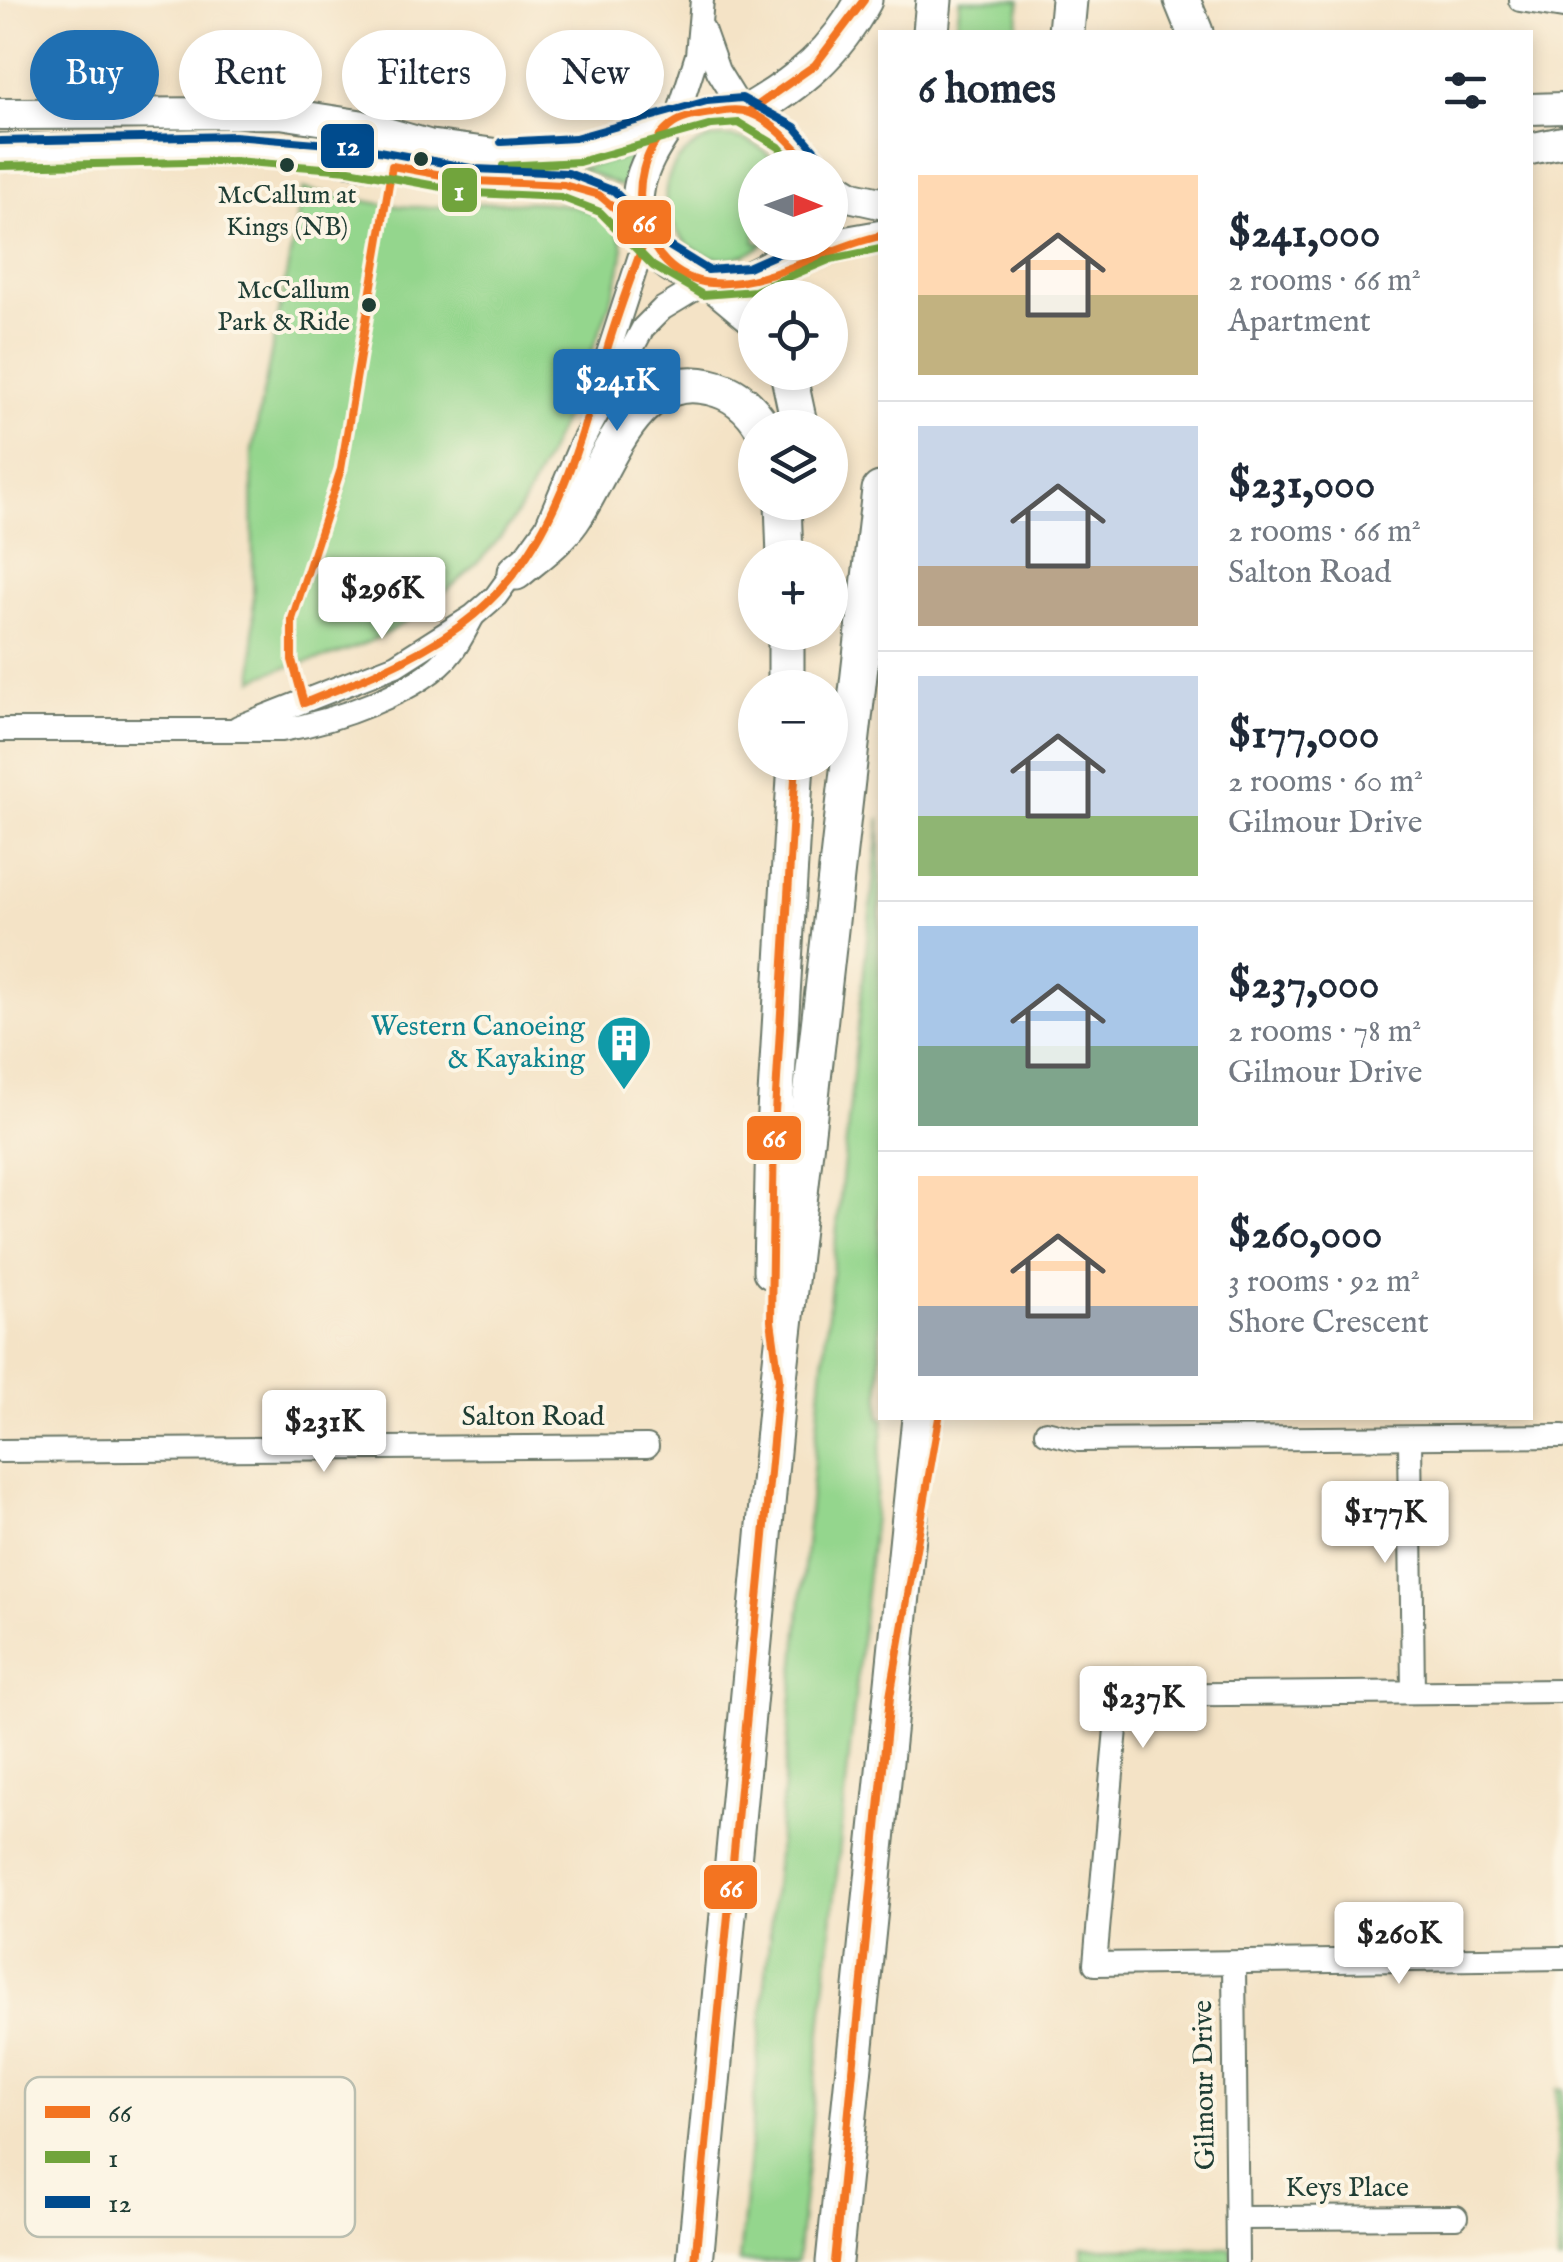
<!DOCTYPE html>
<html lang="en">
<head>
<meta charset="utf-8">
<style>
	:root { --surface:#fff; --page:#f6f6f7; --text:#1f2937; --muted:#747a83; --line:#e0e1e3; --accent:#1f6fb2 }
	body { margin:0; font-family:"IM FELL English",serif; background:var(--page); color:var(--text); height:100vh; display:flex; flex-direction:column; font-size:38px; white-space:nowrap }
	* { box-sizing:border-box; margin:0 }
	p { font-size:32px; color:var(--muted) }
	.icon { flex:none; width:55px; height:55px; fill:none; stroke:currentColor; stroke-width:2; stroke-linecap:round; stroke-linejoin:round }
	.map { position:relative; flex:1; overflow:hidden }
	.details { position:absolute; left:878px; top:30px; width:655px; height:1390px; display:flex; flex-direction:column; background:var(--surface); border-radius:0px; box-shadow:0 5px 15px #0003 }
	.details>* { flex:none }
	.guide { position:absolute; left:30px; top:30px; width:698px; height:90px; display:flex; gap:20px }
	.needle { width:65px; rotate:91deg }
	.controls { position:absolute; left:738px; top:150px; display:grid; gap:20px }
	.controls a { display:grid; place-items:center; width:110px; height:110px; border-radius:50%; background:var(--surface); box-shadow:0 5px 15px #0003; font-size:50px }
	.price { position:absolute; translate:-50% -85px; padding:0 22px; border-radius:10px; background:#fff; color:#222; font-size:32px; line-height:65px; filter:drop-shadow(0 2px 5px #0008) }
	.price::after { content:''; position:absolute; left:50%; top:60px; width:30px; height:22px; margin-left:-15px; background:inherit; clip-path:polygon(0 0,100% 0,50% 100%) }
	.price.on { background:var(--accent); color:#fff }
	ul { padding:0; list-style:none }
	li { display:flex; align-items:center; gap:30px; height:250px; padding:0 40px }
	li+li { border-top:2px solid var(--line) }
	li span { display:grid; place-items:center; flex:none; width:280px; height:200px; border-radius:0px; color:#555 }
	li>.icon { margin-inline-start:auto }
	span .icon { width:120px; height:120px; fill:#fffc; stroke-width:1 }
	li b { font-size:42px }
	h2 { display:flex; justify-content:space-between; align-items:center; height:120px; padding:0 40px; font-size:42px }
	.tag { padding:0 35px; border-radius:45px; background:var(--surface); box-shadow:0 5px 15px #0003; font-size:35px; line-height:90px }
	.tag.on { background:var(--accent); color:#fff }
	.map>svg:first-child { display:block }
	.green { fill:#94d68d; stroke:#5a8a60; stroke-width:2.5 }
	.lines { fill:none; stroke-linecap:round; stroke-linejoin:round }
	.minor-casing { stroke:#6a7767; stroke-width:26 }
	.major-casing { stroke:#6a7767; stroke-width:34 }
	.highway-casing { stroke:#6a7767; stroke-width:39 }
	.minor { stroke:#fff; stroke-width:22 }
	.major { stroke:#fff; stroke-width:30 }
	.highway { stroke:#fff; stroke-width:35 }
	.bus-1-casing { stroke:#fcf5e5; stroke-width:15 }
	.bus-2-casing { stroke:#fcf5e5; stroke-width:15 }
	.bus-3-casing { stroke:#fcf5e5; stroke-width:15 }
	.bus-1 { stroke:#f37421; stroke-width:8 }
	.bus-2 { stroke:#71a43c; stroke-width:8 }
	.bus-3 { stroke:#004b8d; stroke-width:8 }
	.bus-dot { fill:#1f3d34; stroke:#fcf5e5; stroke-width:4 }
	.labels { text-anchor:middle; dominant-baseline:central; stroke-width:8; stroke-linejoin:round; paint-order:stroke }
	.bus-label { font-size:26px; fill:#1f3d34; stroke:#fcf5e5 }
	.culture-label { font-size:28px; fill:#0d838f; stroke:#fcf5e5; text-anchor:end }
	.street-label { font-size:28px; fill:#1f3d34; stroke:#fcf5e5 }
	.key { fill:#fcf5e5; stroke:#babeb0; stroke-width:2.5 }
	.key-label { font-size:28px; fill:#1f3d34 }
	.line-badge { stroke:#fcf5e5; stroke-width:4 }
	.badge-label { font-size:28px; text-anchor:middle; font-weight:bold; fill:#fff }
</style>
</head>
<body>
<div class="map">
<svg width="1563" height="2262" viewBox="0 0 1563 2262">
	<rect width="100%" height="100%" fill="#fcf5e5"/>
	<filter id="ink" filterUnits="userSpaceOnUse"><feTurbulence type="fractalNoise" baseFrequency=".01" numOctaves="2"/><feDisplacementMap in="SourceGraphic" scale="20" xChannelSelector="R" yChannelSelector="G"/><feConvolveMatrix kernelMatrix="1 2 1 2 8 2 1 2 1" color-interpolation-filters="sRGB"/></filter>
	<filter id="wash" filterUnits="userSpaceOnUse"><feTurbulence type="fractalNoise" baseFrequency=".0048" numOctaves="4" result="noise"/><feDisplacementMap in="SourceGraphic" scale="40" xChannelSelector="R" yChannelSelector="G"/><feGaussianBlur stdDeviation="2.25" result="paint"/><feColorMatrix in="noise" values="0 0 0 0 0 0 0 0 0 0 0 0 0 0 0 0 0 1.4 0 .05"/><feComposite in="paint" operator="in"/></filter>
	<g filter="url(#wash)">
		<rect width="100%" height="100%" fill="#f4e3c6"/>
		<!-- green -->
		<g class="green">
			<path d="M960 0H1020L1017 32H956Z"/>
			<path d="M711 138C739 134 763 143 778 167L755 168V242L765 243C690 301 615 175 711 138Z"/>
			<path d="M633 156 623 187 579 168Z"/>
			<path d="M303 189C341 195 384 208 423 207 473 207 559 190 603 218 613 224 622 236 623 248 626 284 542 472 520 509 502 539 477 565 450 588 418 616 381 640 340 653 311 663 281 665 254 680L252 451Z"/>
			<path d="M880 818V1418H884L797 2262H739L826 1332Z"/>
			<path d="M1557 2089H1563V2262H1558Z"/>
			<rect x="1082" y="2248" width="150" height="14"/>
		</g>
	</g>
	<g filter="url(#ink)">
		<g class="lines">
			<!-- minor casing -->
			<g class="minor-casing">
				<g id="minor">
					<path d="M1520 0 1563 7"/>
					<path d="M703 29 718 71 742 110"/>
					<path d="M675 124 697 55 702 0"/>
					<path d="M593 400 646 237"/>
					<path d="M238 727 396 665 473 616 496 596 546 527 580 446 643 328 662 309 705 283"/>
					<path d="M0 730H282C331 722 421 692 452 652 460 642 466 629 472 618"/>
					<path d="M1046 1432 1078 1440 1563 1436"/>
					<path d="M1410 1439 1413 1692"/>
					<path d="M0 1451 647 1446"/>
					<path d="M1563 1691 1119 1695 1095 1964 1563 1958"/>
					<path d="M1234 1964 1237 2262"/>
					<path d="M1238 2218 1456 2217"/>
				</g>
			</g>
			<!-- major casing -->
			<g class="major-casing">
				<g id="major">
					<path d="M1530 109 1563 108"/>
					<path d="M0 114 280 113 358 125 428 145 503 155 577 150 710 113 742 110 787 137 805 168"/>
					<path d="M669 126C656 146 643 165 639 188 623 272 735 320 794 242"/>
					<path d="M0 149 288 151 475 181 564 185 599 195 641 230"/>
					<path d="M1530 149 1563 142"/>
					<path d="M830 183 853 197 880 203"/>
					<path d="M774 269 835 244 880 236"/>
				</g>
			</g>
			<!-- highway casing -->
			<g class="highway-casing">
				<g id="highway">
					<path d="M1182 0 1195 32"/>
					<path d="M931 32 934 0"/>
					<path d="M1066 32 1069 0"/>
					<path d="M748 112C800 82 835 53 864 0"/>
					<path d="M713 283 755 318"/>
					<path d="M788 372 800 428"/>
					<path d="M783 502 785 558"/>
					<path d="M516 572C536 555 557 541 572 520 606 472 632 368 710 387 734 392 751 407 763 428"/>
					<path d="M786 632V688"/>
					<path d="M771 1271 774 1129 796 762"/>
					<path d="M695 2262 779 1378 880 490"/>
					<path d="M834 2262 920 1418"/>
				</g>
			</g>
			<!-- minor -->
			<use href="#minor" class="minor"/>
			<!-- major -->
			<use href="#major" class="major"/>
			<!-- highway -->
			<use href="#highway" class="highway"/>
			<!-- bus-1 casing -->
			<g class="bus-1-casing">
				<g id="bus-1">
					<path d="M748 112 815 65 864 0"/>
					<path d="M814 168C795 148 776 123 750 113 738 108 725 111 712 113 698 115 680 117 669 127 617 172 638 277 711 283 767 288 826 247 880 236"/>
					<path d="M641 230 599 195 564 185 475 181 392 166 341 469 292 619V660L304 703C362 679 425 656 474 615 554 548 578 449 606 353 617 314 632 275 646 237"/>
					<path d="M695 2262 779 1378 771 1321 774 1129 796 762"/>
					<path d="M834 2262 890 1697 939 1418"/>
				</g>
			</g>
			<!-- bus-2 casing -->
			<g class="bus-2-casing">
				<g id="bus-2">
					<path d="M0 166 234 161 349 170 474 193 561 197 600 212 653 266 703 295 755 291 831 259 880 249"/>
					<path d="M503 166 579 162 712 125 739 123 779 147 797 168"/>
				</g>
			</g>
			<!-- bus-3 casing -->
			<g class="bus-3-casing">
				<g id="bus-3">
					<path d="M0 141 234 136 352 146 476 169 568 173 614 191 669 246 708 270 748 267 805 242"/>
					<path d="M501 142 575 138 707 101 742 98 795 127 823 160"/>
				</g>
			</g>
			<!-- bus-1 -->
			<use href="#bus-1" class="bus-1"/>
			<!-- bus-2 -->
			<use href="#bus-2" class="bus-2"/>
			<!-- bus-3 -->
			<use href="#bus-3" class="bus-3"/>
		</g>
	</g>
	<!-- icons -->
	<defs>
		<g id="building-pin" transform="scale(2.875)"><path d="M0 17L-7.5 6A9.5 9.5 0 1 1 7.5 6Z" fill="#0f9aa8" stroke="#fcf5e5"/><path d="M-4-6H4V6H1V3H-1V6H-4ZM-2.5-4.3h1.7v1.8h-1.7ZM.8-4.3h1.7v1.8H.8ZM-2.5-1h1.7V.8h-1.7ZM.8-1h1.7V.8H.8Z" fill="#fff"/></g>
	</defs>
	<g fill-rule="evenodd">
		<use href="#building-pin" x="624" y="1043"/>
	</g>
	<!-- markers -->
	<g class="bus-dot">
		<circle cx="421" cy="159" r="9"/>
		<circle cx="287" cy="165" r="9"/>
		<circle cx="369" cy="305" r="9"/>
	</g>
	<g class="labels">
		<!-- bus labels -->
		<g class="bus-label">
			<text x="287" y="195">McCallum at<tspan x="287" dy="32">Kings (NB)</tspan></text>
			<text x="350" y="290" text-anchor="end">McCallum<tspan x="350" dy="32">Park &amp; Ride</tspan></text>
		</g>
		<!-- culture labels -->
		<g class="culture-label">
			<text x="585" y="1027">Western Canoeing<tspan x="585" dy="32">&amp; Kayaking</tspan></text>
		</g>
		<!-- street labels -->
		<g class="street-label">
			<text x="533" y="1417">Salton Road</text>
			<text transform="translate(1205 2085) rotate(-91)">Gilmour Drive</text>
			<text x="1347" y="2188">Keys Place</text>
		</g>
	</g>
	<!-- legend -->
	<rect x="25" y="2077" width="330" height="160" rx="15" class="key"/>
	<rect x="45" y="2106" width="45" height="12" fill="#f37421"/>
	<rect x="45" y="2151" width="45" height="12" fill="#71a43c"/>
	<rect x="45" y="2196" width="45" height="12" fill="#004b8d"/>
	<g class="key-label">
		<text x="108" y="2122">66</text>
		<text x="108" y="2167">1</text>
		<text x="108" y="2212">12</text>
	</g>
	<g class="line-badge">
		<rect x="319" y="122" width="57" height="48" rx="10" fill="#004b8d"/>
		<rect x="440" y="166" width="39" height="48" rx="10" fill="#71a43c"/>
		<rect x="615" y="198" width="58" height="48" rx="10" fill="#f37421"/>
		<rect x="745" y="1114" width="58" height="48" rx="10" fill="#f37421"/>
		<rect x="702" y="1863" width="57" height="48" rx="10" fill="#f37421"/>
	</g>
	<g class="badge-label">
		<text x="348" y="155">12</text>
		<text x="459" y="200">1</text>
		<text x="644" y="232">66</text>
		<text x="774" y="1147">66</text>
		<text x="731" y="1897">66</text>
	</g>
</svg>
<div class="controls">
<a><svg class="needle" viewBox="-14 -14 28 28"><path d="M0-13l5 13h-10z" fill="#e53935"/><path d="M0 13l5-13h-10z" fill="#747a83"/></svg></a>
<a><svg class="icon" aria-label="locate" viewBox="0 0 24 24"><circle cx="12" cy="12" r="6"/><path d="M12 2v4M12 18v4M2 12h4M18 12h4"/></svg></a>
<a><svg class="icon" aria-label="layers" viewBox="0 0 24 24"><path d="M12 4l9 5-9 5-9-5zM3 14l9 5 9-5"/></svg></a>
<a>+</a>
<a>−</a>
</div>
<b class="price on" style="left:617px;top:434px">$241K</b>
<b class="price" style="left:382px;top:642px">$296K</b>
<b class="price" style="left:324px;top:1475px">$231K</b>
<b class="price" style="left:1385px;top:1566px">$177K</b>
<b class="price" style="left:1143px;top:1751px">$237K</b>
<b class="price" style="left:1399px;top:1987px">$260K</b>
<div class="guide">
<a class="tag on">Buy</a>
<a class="tag">Rent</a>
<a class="tag">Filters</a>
<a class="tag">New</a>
</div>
<section class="details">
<h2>6 homes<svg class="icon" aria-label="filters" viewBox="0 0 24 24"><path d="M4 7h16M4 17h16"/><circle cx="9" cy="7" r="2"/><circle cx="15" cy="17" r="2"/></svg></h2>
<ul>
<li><span style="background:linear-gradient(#ffd9b3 60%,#c2b280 0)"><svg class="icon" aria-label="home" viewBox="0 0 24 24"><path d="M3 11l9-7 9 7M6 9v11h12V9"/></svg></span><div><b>$241,000</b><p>2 rooms · 66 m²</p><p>Apartment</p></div></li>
<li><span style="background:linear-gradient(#c9d6e8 70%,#b9a48a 0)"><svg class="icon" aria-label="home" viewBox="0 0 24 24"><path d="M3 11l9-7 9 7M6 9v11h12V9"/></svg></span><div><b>$231,000</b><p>2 rooms · 66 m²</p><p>Salton Road</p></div></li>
<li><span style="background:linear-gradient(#c9d6e8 70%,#8fb573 0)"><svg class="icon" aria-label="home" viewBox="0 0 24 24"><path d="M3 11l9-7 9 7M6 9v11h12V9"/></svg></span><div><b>$177,000</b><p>2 rooms · 60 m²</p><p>Gilmour Drive</p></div></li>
<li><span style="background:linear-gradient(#a9c7e8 60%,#7fa58c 0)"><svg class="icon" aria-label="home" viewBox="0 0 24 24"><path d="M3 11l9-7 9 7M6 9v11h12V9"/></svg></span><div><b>$237,000</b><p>2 rooms · 78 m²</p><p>Gilmour Drive</p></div></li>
<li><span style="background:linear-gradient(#ffd9b3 65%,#9aa5b1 0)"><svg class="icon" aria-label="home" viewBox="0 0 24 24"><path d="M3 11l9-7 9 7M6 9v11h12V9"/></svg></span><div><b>$260,000</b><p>3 rooms · 92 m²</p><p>Shore Crescent</p></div></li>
</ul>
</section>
</div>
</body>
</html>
